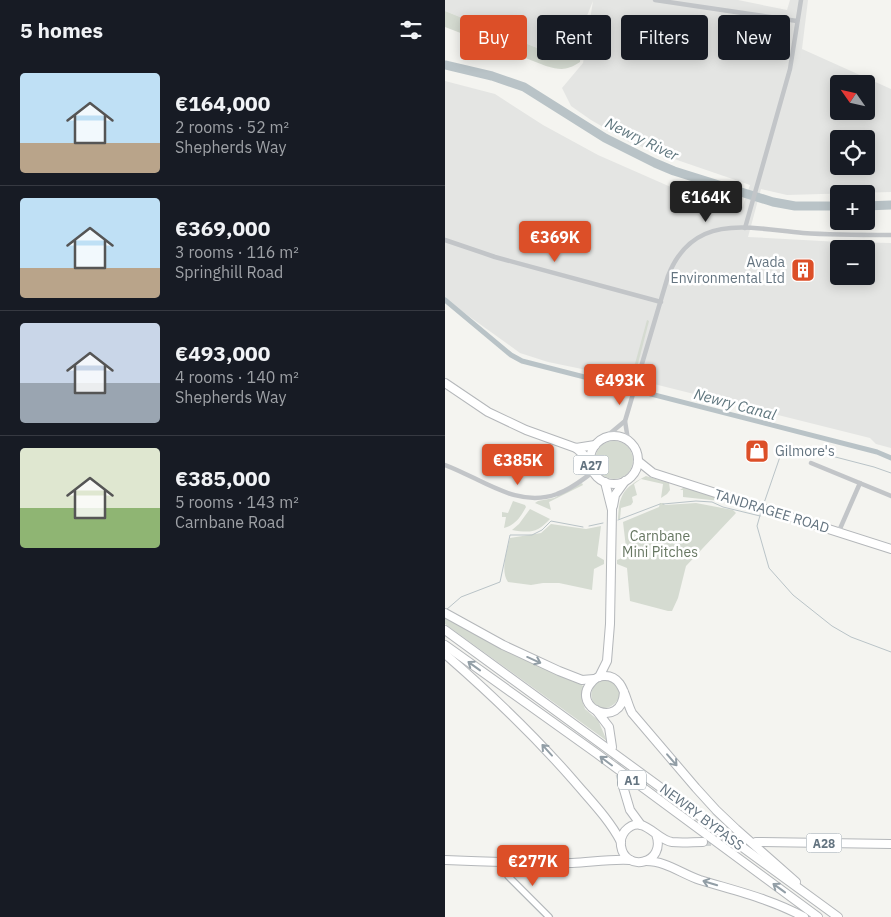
<!DOCTYPE html>
<html lang="en">
<head>
<meta charset="utf-8">
<style>
	:root { --surface:#171b24; --page:#242831; --text:#f1f3f6; --muted:#9ea1a6; --line:#363941; --accent:#dc4f28 }
	body { margin:0; font-family:"IBM Plex Sans",sans-serif; background:var(--page); color:var(--text); height:100vh; display:flex; flex-direction:column; font-size:19px; white-space:nowrap }
	* { box-sizing:border-box; margin:0 }
	p { font-size:16px; color:var(--muted) }
	.icon { flex:none; width:28px; height:28px; fill:none; stroke:currentColor; stroke-width:2; stroke-linecap:round; stroke-linejoin:round }
	.map { position:relative; flex:1; overflow:hidden }
	.panel { display:flex; flex-direction:column; background:var(--surface); width:445px }
	.panel>* { flex:none }
	.banner { position:absolute; left:15px; top:15px; width:355px; height:45px; display:flex; gap:10px }
	.needle { width:32px; rotate:304deg }
	.buttons { position:absolute; left:385px; top:75px; display:grid; gap:10px }
	.buttons a { display:grid; place-items:center; width:45px; height:45px; border-radius:5px; background:var(--surface); box-shadow:0 2px 12px #0003; font-size:25px }
	.price { position:absolute; translate:-50% -42px; padding:0 11px; border-radius:5px; background:var(--accent); color:#fff; font-size:16px; line-height:32px; filter:drop-shadow(0 1px 2px #0008) }
	.price::after { content:''; position:absolute; left:50%; top:30px; width:15px; height:11px; margin-left:-8px; background:inherit; clip-path:polygon(0 0,100% 0,50% 100%) }
	.price.selected { background:#222; color:#fff }
	ul { padding:0; list-style:none }
	li { display:flex; align-items:center; gap:15px; height:125px; padding:0 20px }
	li+li { border-top:1px solid var(--line) }
	li span { display:grid; place-items:center; flex:none; width:140px; height:100px; border-radius:5px; color:#555 }
	li>.icon { margin-inline-start:auto }
	span .icon { width:60px; height:60px; fill:#fffc; stroke-width:1 }
	li b { font-size:21px }
	h2 { display:flex; justify-content:space-between; align-items:center; height:60px; padding:0 20px; font-size:21px }
	.chip { padding:0 18px; border-radius:5px; background:var(--surface); box-shadow:0 2px 12px #0003; font-size:18px; line-height:45px }
	.chip.selected { background:var(--accent); color:#fff }
	main { display:flex; flex:1; min-height:0 }
	.map>svg:first-child { display:block }
	.built { fill:#e4e5e3; fill-rule:evenodd }
	.green { fill:#d5dbd1 }
	.lines { fill:none; stroke-linecap:round; stroke-linejoin:round }
	.stream { stroke:#b9c3c7; stroke-width:1 }
	.canal { stroke:#b9c3c7; stroke-width:5 }
	.river { stroke:#b9c3c7; stroke-width:9 }
	.highway-tunnel { stroke:#d0d4d4; stroke-width:8; stroke-dasharray:8 4; stroke-linecap:butt }
	.secondary-casing { stroke:#b2b7ba; stroke-width:8 }
	.highway-casing { stroke:#b4b7ba; stroke-width:10 }
	.street { stroke:#c2c5c8; stroke-width:4.5 }
	.secondary { stroke:#fff; stroke-width:5.5 }
	.highway { stroke:#fff; stroke-width:8 }
	.oneway { stroke:#929ea6 }
	.labels { text-anchor:middle; dominant-baseline:central; stroke-width:5; stroke-linejoin:round; paint-order:stroke }
	.shield { fill:#fff; stroke:#929ea6; stroke-width:1 }
	.shield-label { font-size:12px; font-weight:bold; fill:#647480 }
	.poi-label { font-size:14px; fill:#647480; stroke:#fff; text-anchor:end }
	.street-label { font-size:14px; fill:#647480; stroke:#fff }
	.park-label { font-size:14px; fill:#677762; stroke:#fff }
	.water-label { font-size:15px; font-style:italic; fill:#5f767e; stroke:#fff }
</style>
</head>
<body>
<main>
<section class="panel">
<h2>5 homes<svg class="icon" aria-label="filters" viewBox="0 0 24 24"><path d="M4 7h16M4 17h16"/><circle cx="9" cy="7" r="2"/><circle cx="15" cy="17" r="2"/></svg></h2>
<ul>
<li><span style="background:linear-gradient(#bfe0f5 70%,#b9a48a 0)"><svg class="icon" aria-label="home" viewBox="0 0 24 24"><path d="M3 11l9-7 9 7M6 9v11h12V9"/></svg></span><div><b>€164,000</b><p>2 rooms · 52 m²</p><p>Shepherds Way</p></div></li>
<li><span style="background:linear-gradient(#bfe0f5 70%,#b9a48a 0)"><svg class="icon" aria-label="home" viewBox="0 0 24 24"><path d="M3 11l9-7 9 7M6 9v11h12V9"/></svg></span><div><b>€369,000</b><p>3 rooms · 116 m²</p><p>Springhill Road</p></div></li>
<li><span style="background:linear-gradient(#c9d6e8 60%,#9aa5b1 0)"><svg class="icon" aria-label="home" viewBox="0 0 24 24"><path d="M3 11l9-7 9 7M6 9v11h12V9"/></svg></span><div><b>€493,000</b><p>4 rooms · 140 m²</p><p>Shepherds Way</p></div></li>
<li><span style="background:linear-gradient(#dfe7d0 60%,#8fb573 0)"><svg class="icon" aria-label="home" viewBox="0 0 24 24"><path d="M3 11l9-7 9 7M6 9v11h12V9"/></svg></span><div><b>€385,000</b><p>5 rooms · 143 m²</p><p>Carnbane Road</p></div></li>
</ul>
</section>
<div class="map">
<svg width="446" height="917" viewBox="0 0 446 917">
	<rect width="100%" height="100%" fill="#f4f4f0"/>
	<!-- built -->
	<path class="built" d="M0 0H293L342 10 345 0H363L357 49 446 89V192L342 195 316 189 303 237 395 242 446 243V448L431 444 425 438 205 383 103 362 75 353 0 299V81L50 94 98 125 153 155 228 188 297 208 305 185 235 161 184 142 146 120 126 106 117 88 138 63 148 1 126 55 117 58 0 11ZM394 84H421V111H394ZM394 139H421V166H394ZM394 249H421V276H394Z"/>
	<!-- green -->
	<g class="green">
		<path d="M0 11 117 58 126 55 138 26 135 62C121 71 116 70 101 66L0 27Z"/>
		<path d="M202 320 204 321 188 383 185 382Z"/>
		<circle cx="169" cy="460" r="19"/>
		<path d="M201 476 224 483 225 490 222 494 216 498 218 484 196 479 189 484 192 495 187 497 188 502 186 505 176 508 175 519H173C174 493 180 487 201 476Z"/>
		<path d="M137 483 138 485 104 502 106 510 90 503 93 501 109 498Z"/>
		<path d="M238 488H244L294 503 238 497V490H235Z"/>
		<path d="M68 501 80 505 81 507C75 518 70 525 59 528L61 517H57V512L63 513Z"/>
		<path d="M215 503H218L220 505 251 503 288 510 291 513 241 566 233 598 227 611H223L185 601 182 568 172 564V560L182 556 178 522 214 507Z"/>
		<path d="M85 509 105 519C92 533 85 533 67 530L74 524Z"/>
		<path d="M106 524 141 529 156 526 152 556 159 560V564L149 569 147 590 114 583H98L86 585 63 582C55 571 62 551 65 538L96 533Z"/>
		<path d="M0 615 135 683 138 686 137 700 140 709 153 720 162 741 0 624Z"/>
		<path d="M155 679 170 681 176 694C163 724 131 700 155 679Z"/>
	</g>
	<g class="lines">
		<!-- stream -->
		<g class="stream">
			<path d="M218 504 251 501 267 502 278 507 315 516"/>
			<path d="M318 506 338 448 344 445 429 467 446 473"/>
			<path d="M316 512 312 526 324 568 348 595 387 626 406 637 446 652"/>
			<path d="M173 520 215 504"/>
			<path d="M144 526 158 523"/>
			<path d="M1 610 16 597 55 582 65 535H87L97 530 106 521 138 527"/>
		</g>
		<!-- canal -->
		<path class="canal" d="M0 300 66 355 77 361 432 452 446 458"/>
		<!-- river -->
		<g class="river">
			<path d="M0 65 47 76 79 87 160 138 210 163 229 171 328 202 350 206H394"/>
			<path d="M421 206 446 205"/>
		</g>
		<!-- highway-tunnel -->
		<g class="highway-tunnel">
			<path d="M168 751 177 783"/>
			<path d="M258 842H309"/>
		</g>
		<!-- secondary casing -->
		<g class="secondary-casing">
			<path id="secondary" d="M60 862 63 876 104 917"/>
		</g>
		<!-- highway casing -->
		<g class="highway-casing">
			<g id="highway">
				<path d="M0 383 43 412 81 430 131 448 150 445"/>
				<circle cx="169" cy="460" r="24"/>
				<path d="M131 448 139 455 145 465"/>
				<path d="M193 461 208 473 446 549"/>
				<path d="M168 506 170 495 180 481"/>
				<path d="M0 613 58 645 114 671 137 680 149 679"/>
				<path d="M0 630 393 917"/>
				<path d="M0 645 151 753 373 917"/>
				<path d="M0 654C46 694 89 735 129 781 146 801 164 819 176 842"/>
				<path d="M154 677 162 661 165 624 167 510 160 482"/>
				<path d="M179 692C177 731 125 708 146 683 149 679 154 676 159 676 179 675 180 700 187 713L251 788 271 810 291 829 351 882"/>
				<path d="M151 710 164 727 167 747"/>
				<path d="M177 783 185 810 196 825"/>
				<path d="M211 834C222 864 180 873 176 846 175 841 177 835 180 831 197 812 211 840 227 842 237 843 248 842 258 842"/>
				<path d="M311 842 446 844"/>
				<path d="M0 860C42 862 85 863 127 863 147 862 165 859 185 860"/>
				<path d="M201 861C221 861 237 874 255 880 291 891 326 899 359 917"/>
			</g>
		</g>
		<!-- street -->
		<g class="street">
			<path d="M210 0 352 21"/>
			<path d="M300 228 345 69 356 0"/>
			<path d="M0 240 50 257 216 302"/>
			<path d="M162 436 180 421"/>
			<path d="M183 440 180 421 223 276C230 258 242 242 260 234 289 221 328 231 358 233 388 235 417 235 446 235"/>
			<path d="M366 463 446 496"/>
			<path d="M0 465C36 478 72 509 112 494 125 490 137 480 148 472"/>
			<path d="M394 531 415 483"/>
		</g>
		<!-- secondary -->
		<use href="#secondary" class="secondary"/>
		<!-- highway -->
		<use href="#highway" class="highway"/>
	</g>
	<!-- one-way arrows -->
	<defs><path id="oneway-shaft" d="M-6 0H5M1.5-3L5.5 0L1.5 3" fill="none" stroke-width="1.6" stroke-linecap="round" stroke-linejoin="round" transform="scale(1.25)"/></defs>
	<g class="oneway">
		<use href="#oneway-shaft" transform="translate(89 660) rotate(24)"/>
		<use href="#oneway-shaft" transform="translate(29 666) rotate(-144)"/>
		<use href="#oneway-shaft" transform="translate(102 750) rotate(-132)"/>
		<use href="#oneway-shaft" transform="translate(227 760) rotate(49)"/>
		<use href="#oneway-shaft" transform="translate(161 761) rotate(-143)"/>
		<use href="#oneway-shaft" transform="translate(265 883) rotate(-163)"/>
		<use href="#oneway-shaft" transform="translate(334 888) rotate(-144)"/>
	</g>
	<!-- icons -->
	<defs>
		<g id="building-square" transform="scale(1.25)"><rect x="-9" y="-9" width="18" height="18" rx="4" fill="#dc4f28" stroke="#fff"/><path d="M-4-6H4V6H1V3H-1V6H-4ZM-2.5-4.3h1.7v1.8h-1.7ZM.8-4.3h1.7v1.8H.8ZM-2.5-1h1.7V.8h-1.7ZM.8-1h1.7V.8H.8Z" fill="#fff"/></g>
		<g id="shop-square" transform="scale(1.25)"><rect x="-9" y="-9" width="18" height="18" rx="4" fill="#dc4f28" stroke="#fff"/><path d="M-5-2.5h2.3a2.7 3.5 0 0 1 5.4 0H5L5.5 6h-11ZM-1.5-2.5h3a1.5 2.3 0 0 0-3 0Z" fill="#fff"/></g>
	</defs>
	<g fill-rule="evenodd">
		<use href="#building-square" x="358" y="270"/>
		<use href="#shop-square" x="312" y="451"/>
	</g>
	<g class="labels">
		<!-- shield labels -->
		<g class="shield">
			<rect x="128.5" y="455.5" width="35" height="19" rx="4"/>
			<rect x="173" y="770.5" width="28" height="19" rx="4"/>
			<rect x="361.5" y="833.5" width="35" height="19" rx="4"/>
		</g>
		<g class="shield-label">
			<text x="146" y="465">A27</text>
			<text x="187" y="780">A1</text>
			<text x="379" y="843">A28</text>
		</g>
		<!-- poi labels -->
		<g class="poi-label">
			<text x="340" y="262">Avada<tspan x="340" dy="16">Environmental Ltd</tspan></text>
			<text x="330" y="451" text-anchor="start">Gilmore's</text>
		</g>
		<!-- street labels -->
		<g class="street-label">
			<text transform="translate(327 511) rotate(17)">TANDRAGEE ROAD</text>
			<text transform="translate(257 817) rotate(37)">NEWRY BYPASS</text>
		</g>
		<!-- park labels -->
		<g class="park-label">
			<text x="215" y="536">Carnbane<tspan x="215" dy="16">Mini Pitches</tspan></text>
		</g>
		<!-- water labels -->
		<g class="water-label">
			<text transform="translate(197 139) rotate(26)">Newry River</text>
			<text transform="translate(290 404) rotate(15)">Newry Canal</text>
		</g>
	</g>
</svg>
<div class="buttons">
<a><svg class="needle" viewBox="-14 -14 28 28"><path d="M0-13l5 13h-10z" fill="#e53935"/><path d="M0 13l5-13h-10z" fill="#9ea1a6"/></svg></a>
<a><svg class="icon" aria-label="locate" viewBox="0 0 24 24"><circle cx="12" cy="12" r="6"/><path d="M12 2v4M12 18v4M2 12h4M18 12h4"/></svg></a>
<a>+</a>
<a>−</a>
</div>
<b class="price selected" style="left:261px;top:223px">€164K</b>
<b class="price" style="left:110px;top:263px">€369K</b>
<b class="price" style="left:175px;top:406px">€493K</b>
<b class="price" style="left:73px;top:486px">€385K</b>
<b class="price" style="left:88px;top:887px">€277K</b>
<div class="banner">
<a class="chip selected">Buy</a>
<a class="chip">Rent</a>
<a class="chip">Filters</a>
<a class="chip">New</a>
</div>
</div>
</main>
</body>
</html>
